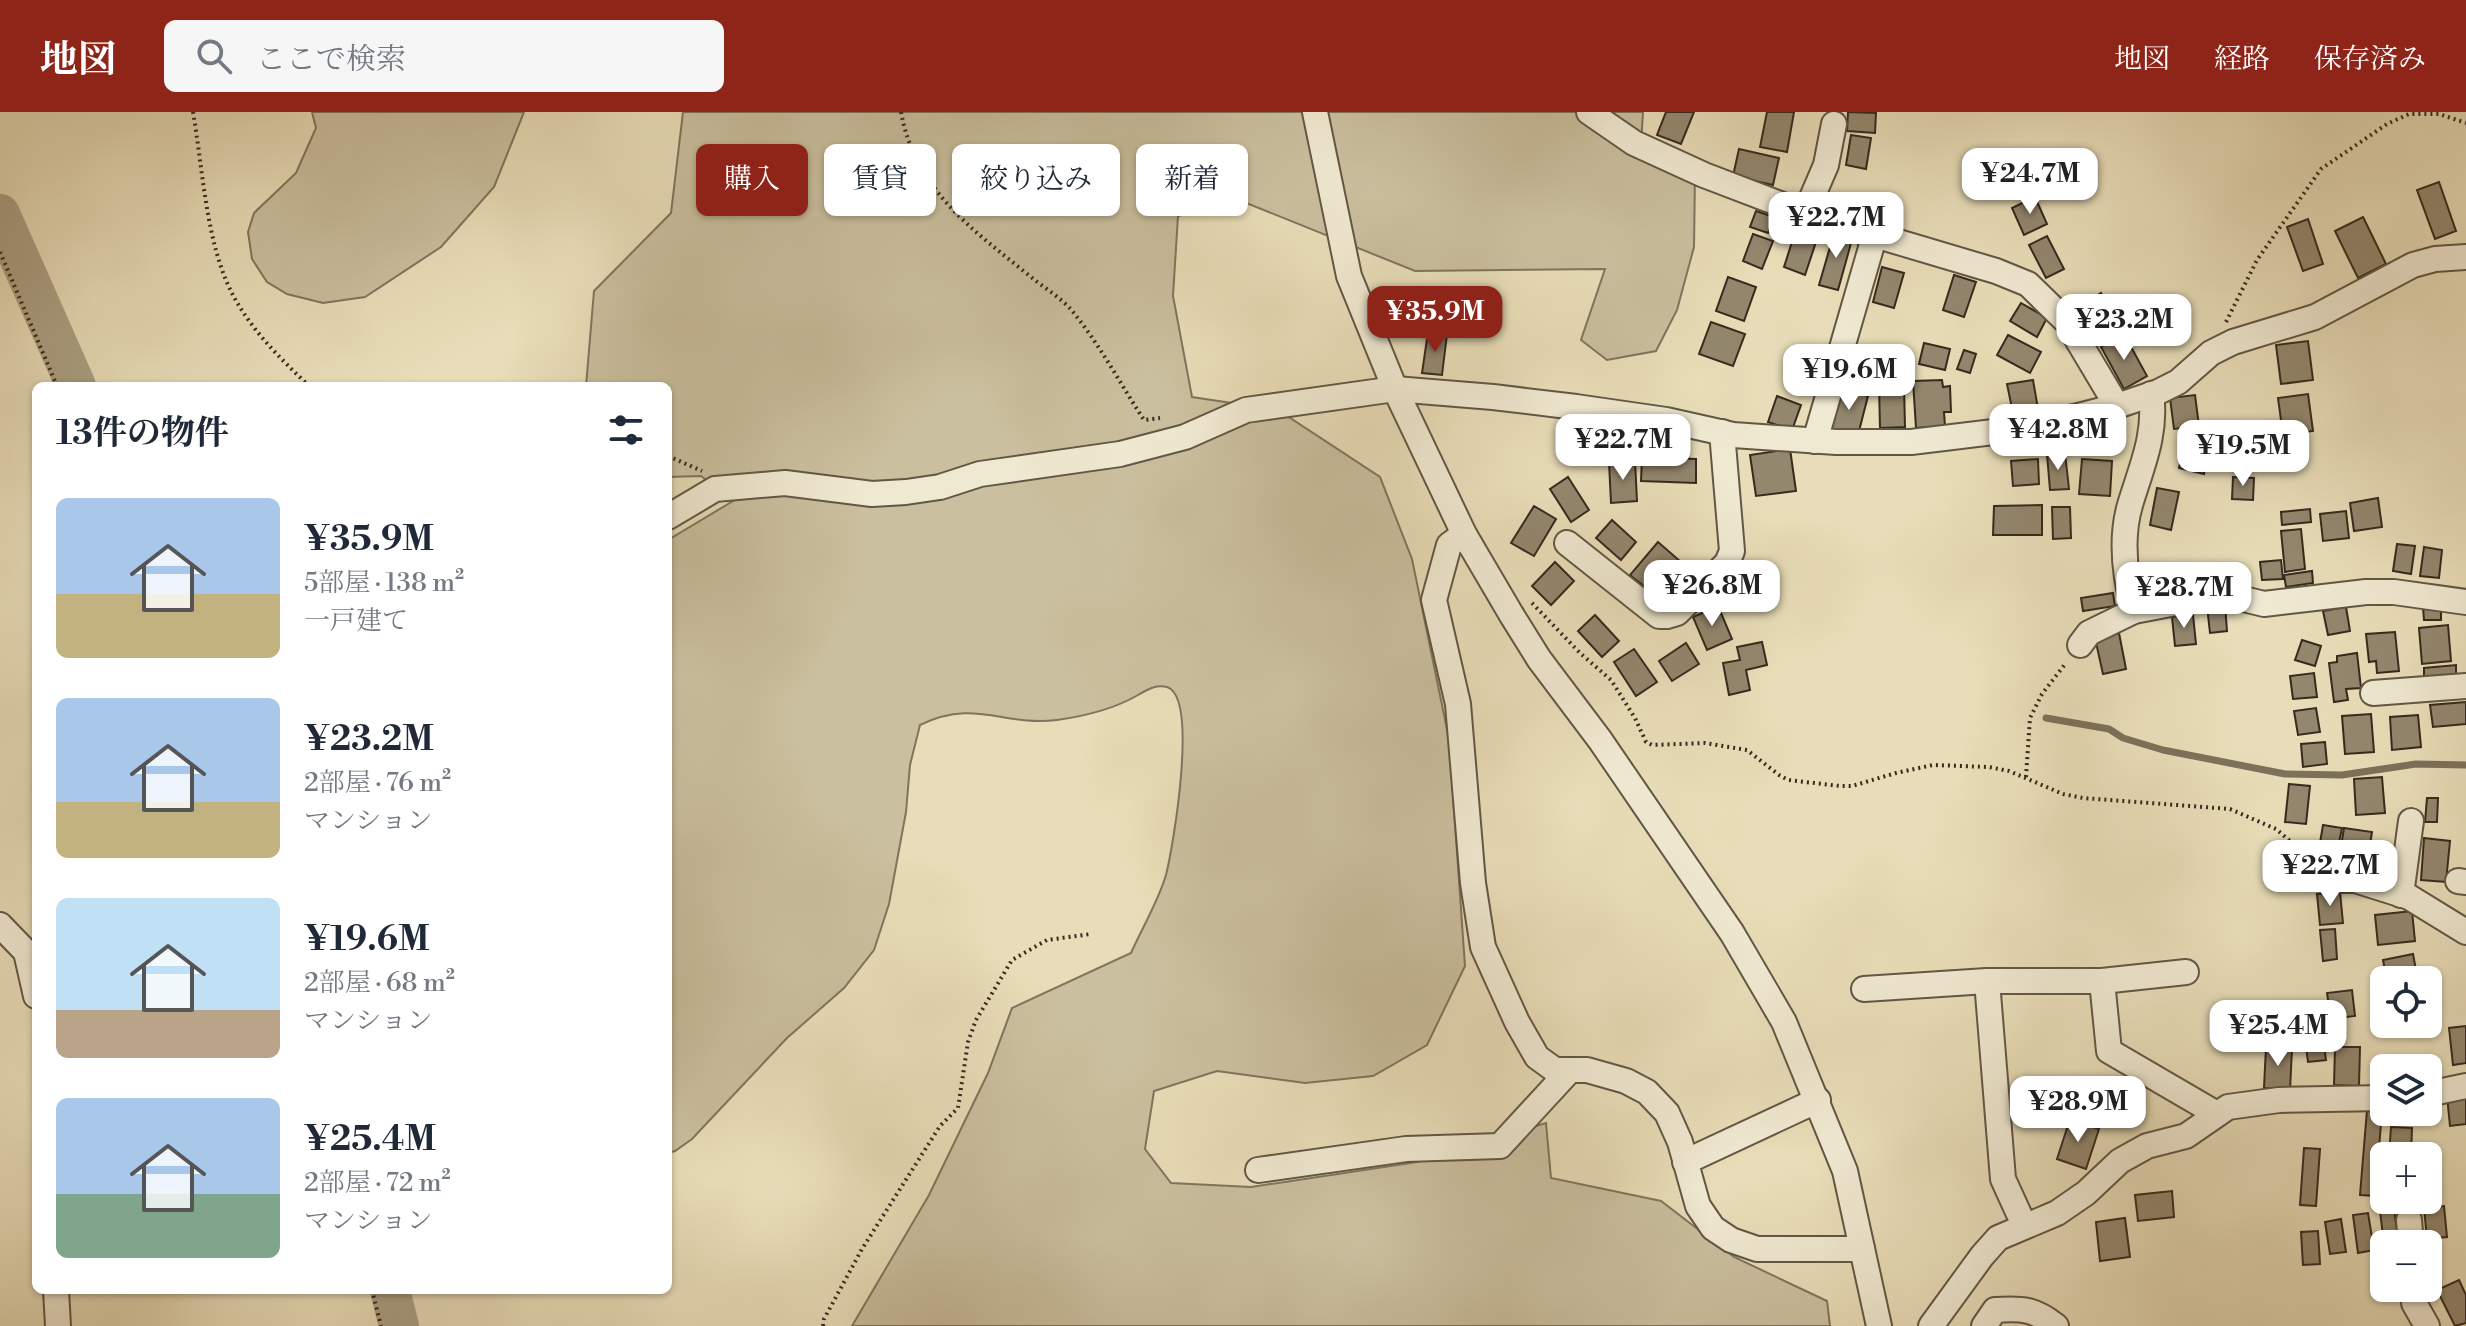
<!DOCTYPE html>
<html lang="ja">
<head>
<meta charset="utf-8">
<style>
	:root { --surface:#fff; --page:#f6f6f7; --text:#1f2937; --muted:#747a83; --accent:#8f2418 }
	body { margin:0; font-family:"Libre Bodoni","Noto Serif JP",serif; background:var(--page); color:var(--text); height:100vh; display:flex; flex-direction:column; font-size:30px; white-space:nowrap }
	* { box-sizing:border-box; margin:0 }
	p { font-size:26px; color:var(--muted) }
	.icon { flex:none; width:44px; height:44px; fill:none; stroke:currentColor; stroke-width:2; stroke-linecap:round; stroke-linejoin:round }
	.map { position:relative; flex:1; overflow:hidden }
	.panel { position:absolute; left:32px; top:270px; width:640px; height:912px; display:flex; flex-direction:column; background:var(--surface); border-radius:12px; box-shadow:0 2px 6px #0004 }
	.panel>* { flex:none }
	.hud { position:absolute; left:696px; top:32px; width:760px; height:72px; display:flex; gap:16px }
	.fabs { position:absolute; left:2370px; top:854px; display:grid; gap:16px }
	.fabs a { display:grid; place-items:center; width:72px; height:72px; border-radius:12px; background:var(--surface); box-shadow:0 2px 6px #0004; font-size:40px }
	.price { position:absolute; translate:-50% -68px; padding:0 18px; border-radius:16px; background:#fff; color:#222; font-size:26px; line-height:52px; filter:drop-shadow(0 2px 4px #0008) }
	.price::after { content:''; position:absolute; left:50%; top:48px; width:24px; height:18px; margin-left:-12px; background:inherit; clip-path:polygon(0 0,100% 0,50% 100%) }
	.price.on { background:var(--accent); color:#fff }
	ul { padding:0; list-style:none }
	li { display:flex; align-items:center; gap:24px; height:200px; padding:0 24px }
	li span { display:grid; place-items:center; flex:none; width:224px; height:160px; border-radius:12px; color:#555 }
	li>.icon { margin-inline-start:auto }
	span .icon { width:96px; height:96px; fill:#fffc; stroke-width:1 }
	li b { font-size:34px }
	h2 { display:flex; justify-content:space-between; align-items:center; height:96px; padding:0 24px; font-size:34px }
	.tag { padding:0 28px; border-radius:12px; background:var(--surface); box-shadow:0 2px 6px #0004; font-size:28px; line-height:72px }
	.tag.on { background:var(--accent); color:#fff }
	header { display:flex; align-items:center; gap:48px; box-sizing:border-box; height:112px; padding:0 40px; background:var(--accent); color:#fff }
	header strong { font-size:38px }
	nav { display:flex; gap:44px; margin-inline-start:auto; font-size:28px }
	.search { width:560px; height:72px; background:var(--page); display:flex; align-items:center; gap:20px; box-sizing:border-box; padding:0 28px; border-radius:12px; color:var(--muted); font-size:30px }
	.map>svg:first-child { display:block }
	.green { fill:#cabf9e; stroke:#80745e; stroke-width:2 }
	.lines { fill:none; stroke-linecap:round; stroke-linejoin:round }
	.stream { stroke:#7c715a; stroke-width:7 }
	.river { stroke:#aba083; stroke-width:40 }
	.building { fill:#93876e; stroke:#362a1d; stroke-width:2 }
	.minor-casing { stroke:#625744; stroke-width:28 }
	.path { stroke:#362a1d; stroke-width:4; stroke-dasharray:2 4; stroke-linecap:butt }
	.minor { stroke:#f0e9d1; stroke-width:24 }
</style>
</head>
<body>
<header>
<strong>地図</strong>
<div class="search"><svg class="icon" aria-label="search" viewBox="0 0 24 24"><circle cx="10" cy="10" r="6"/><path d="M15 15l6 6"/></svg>ここで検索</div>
<nav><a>地図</a><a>経路</a><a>保存済み</a></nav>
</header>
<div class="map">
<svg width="2466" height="1214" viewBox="0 0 2466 1214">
	<rect width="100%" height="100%" fill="#e8ddb8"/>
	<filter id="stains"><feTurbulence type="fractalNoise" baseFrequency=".0025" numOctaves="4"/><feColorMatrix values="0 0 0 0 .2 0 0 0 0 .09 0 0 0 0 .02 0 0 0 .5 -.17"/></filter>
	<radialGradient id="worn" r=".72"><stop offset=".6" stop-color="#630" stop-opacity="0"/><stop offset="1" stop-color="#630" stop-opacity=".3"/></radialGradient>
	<!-- green -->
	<g class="green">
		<path d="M312 0H524L494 75 441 135 365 185 323 191 287 182 267 170 252 147 248 120 254 101 296 61 316 16Z"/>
		<path d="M683 0H1643L1641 33 1695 62 1694 135 1677 198 1656 239 1607 248 1581 228 1605 157 1415 159 1239 88 1178 104 1173 184 1192 285 1278 298 1380 365 1412 447 1449 627 1465 854 1427 933 1373 964 1305 971 1217 959 1154 979 1145 1037 1171 1071 1251 1075 1417 1050 1546 1011 1551 1066 1661 1089 1734 1145 1827 1189 1830 1214H852L929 1083 988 961 1012 896 1131 841C1142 816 1158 790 1166 763 1173 735 1199 585 1167 575 1156 572 1147 578 1138 583 1114 597 1086 604 1057 608 1003 615 976 586 920 613L910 653 906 700 889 792 874 838 844 876 787 926 692 1027 675 1039 668 1041V428L733 389 701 364 668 365V274H586L594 179 671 101Z"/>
	</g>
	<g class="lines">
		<!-- stream -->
		<path class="stream" d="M2046 606 2109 617 2123 626 2163 638 2285 662 2342 663 2416 652 2466 653"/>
		<!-- river -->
		<g class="river">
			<path d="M0 102 76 274"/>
			<path d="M390 1178 399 1214"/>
		</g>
	</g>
	<!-- building -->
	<g class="building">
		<path d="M1666 0H1694L1681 32 1657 23Z"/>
		<path d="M1767 0H1794L1787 40 1760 35Z"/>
		<path d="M1848 0 1876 1 1875 21 1847 19Z"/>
		<path d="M1851 23 1871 26 1866 57 1846 53Z"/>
		<path d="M1739 37 1779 46 1773 73 1733 64Z"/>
		<path d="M2029 56 2037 75 2009 86 2002 67Z"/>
		<path d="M2439 70 2456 119 2435 127 2417 78Z"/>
		<path d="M2035 85 2047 112 2024 123 2012 96Z"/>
		<path d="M1756 99 1774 105 1768 121 1750 115Z"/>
		<path d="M2363 105 2386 152 2358 166 2335 119Z"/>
		<path d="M2308 107 2323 152 2303 159 2287 115Z"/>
		<path d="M1798 111 1820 118 1805 163 1784 155Z"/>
		<path d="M1835 118 1853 124 1838 178 1819 173Z"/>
		<path d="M1753 122 1773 129 1762 157 1743 149Z"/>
		<path d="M2047 124 2064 157 2046 166 2029 133Z"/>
		<path d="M1882 155 1904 161 1894 196 1873 190Z"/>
		<path d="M1954 163 1976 170 1964 205 1943 198Z"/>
		<path d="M1728 165 1756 175 1744 209 1716 199Z"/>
		<path d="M2101 181 2118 210 2095 224 2077 196Z"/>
		<path d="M2021 191 2047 206 2037 225 2010 209Z"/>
		<path d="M1711 210 1745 222 1733 254 1699 242Z"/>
		<path d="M1428 220 1447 222 1442 263 1422 261Z"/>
		<path d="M2124 222 2147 264 2124 277 2101 235Z"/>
		<path d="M2008 223 2041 240 2030 261 1997 243Z"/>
		<path d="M2308 229 2313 268 2281 272 2276 233Z"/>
		<path d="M1924 231 1950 237 1945 258 1919 252Z"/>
		<path d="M1964 238 1976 242 1970 261 1957 257Z"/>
		<path d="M1942 268 1943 275 1950 274 1951 300H1944L1945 314 1916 316 1913 269Z"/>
		<path d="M2033 268 2038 297 2013 301 2007 272Z"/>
		<path d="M1904 273 1905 315 1880 316 1879 274Z"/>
		<path d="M1841 277 1868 284 1858 323 1831 317Z"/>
		<path d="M2308 282 2313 319 2283 323 2278 286Z"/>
		<path d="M2195 283 2199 314 2174 317 2170 286Z"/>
		<path d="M1777 284 1801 293 1792 318 1768 310Z"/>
		<path d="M2117 309 2120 324 2089 330 2087 315Z"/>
		<path d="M2186 321 2211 326 2204 362 2179 356Z"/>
		<path d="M1790 337 1796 379 1756 384 1750 343Z"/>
		<path d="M2065 341 2069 377 2050 378 2047 342Z"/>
		<path d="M1642 345 1696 347V371L1641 369Z"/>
		<path d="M2038 347 2039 372 2013 374 2011 349Z"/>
		<path d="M2082 347 2112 349 2110 384 2079 382Z"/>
		<path d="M1635 349 1637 389 1611 391 1609 350Z"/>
		<path d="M1568 365 1589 398 1571 410 1550 377Z"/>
		<path d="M2233 365 2254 366 2253 388 2232 387Z"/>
		<path d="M2157 376 2179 380 2171 418 2150 413Z"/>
		<path d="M2378 386 2382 415 2354 419 2350 391Z"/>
		<path d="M2042 393V423H1993L1994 394Z"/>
		<path d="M1534 394 1556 407 1534 444 1511 431Z"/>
		<path d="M2052 395H2070L2071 426 2053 427Z"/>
		<path d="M2310 397 2311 410 2282 413 2281 400Z"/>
		<path d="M2346 399 2349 426 2323 429 2320 402Z"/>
		<path d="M1612 408 1636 430 1621 448 1596 426Z"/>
		<path d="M2301 417 2305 457 2285 460 2281 419Z"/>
		<path d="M1658 430 1681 450 1654 482 1630 463Z"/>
		<path d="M2397 432 2415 434 2411 462 2393 459Z"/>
		<path d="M2424 435 2442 438 2439 466 2420 464Z"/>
		<path d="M2281 448 2283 467 2262 468 2260 450Z"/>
		<path d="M1555 450 1574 469 1551 493 1532 474Z"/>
		<path d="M2312 459 2313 471 2286 475 2284 463Z"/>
		<path d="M2113 481 2115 494 2083 499 2081 486Z"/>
		<path d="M2225 492 2227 519 2210 521 2207 494Z"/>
		<path d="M1718 494 1732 527 1707 538 1693 505Z"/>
		<path d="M2441 494V508H2424L2423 495Z"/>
		<path d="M2346 495 2350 519 2328 523 2323 499Z"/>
		<path d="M1595 503 1619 529 1602 545 1578 519Z"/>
		<path d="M2193 503 2196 532 2175 534 2172 505Z"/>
		<path d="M2448 513 2451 549 2422 552 2419 516Z"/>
		<path d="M2395 520 2399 559 2377 561 2376 549 2369 550 2366 522Z"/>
		<path d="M2119 521 2126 557 2103 562 2095 526Z"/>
		<path d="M2302 528 2321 534 2315 554 2295 548Z"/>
		<path d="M1762 530 1767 553 1746 558 1750 578 1729 583 1723 551 1740 548 1737 535Z"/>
		<path d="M1686 531 1699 552 1672 569 1659 549Z"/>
		<path d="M1634 537 1657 570 1636 584 1614 550Z"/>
		<path d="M2357 541 2361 576 2346 577 2348 588 2334 590 2329 551 2337 550V544Z"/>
		<path d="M2456 553V563L2424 566V556Z"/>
		<path d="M2314 561 2317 585 2293 587 2290 564Z"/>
		<path d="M2466 590V612L2433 615 2430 593Z"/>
		<path d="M2316 596 2320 620 2298 623 2294 599Z"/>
		<path d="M2371 602 2374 640 2345 642 2342 604Z"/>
		<path d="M2418 603 2421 635 2392 638 2390 605Z"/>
		<path d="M2325 630 2327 652 2303 655 2301 632Z"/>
		<path d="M2382 665 2385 701 2356 703 2354 667Z"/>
		<path d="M2289 672 2310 674 2306 712 2285 710Z"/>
		<path d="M2427 686H2438L2437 710H2425Z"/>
		<path d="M2323 713 2342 716 2337 740 2319 737Z"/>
		<path d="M2344 716 2372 720 2366 758 2338 753Z"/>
		<path d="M2424 726 2450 729 2446 770 2421 768Z"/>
		<path d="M2340 780 2343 811 2320 813 2317 782Z"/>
		<path d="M2412 799 2415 829 2378 833 2375 803Z"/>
		<path d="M2335 817 2337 847 2323 849 2320 818Z"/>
		<path d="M2413 842 2416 858 2386 864 2383 848Z"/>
		<path d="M2352 878 2355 904 2331 907 2327 881Z"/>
		<path d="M2466 914V951L2453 953 2449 916Z"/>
		<path d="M2278 918 2307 921 2306 933 2277 931Z"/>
		<path d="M2324 933 2326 948 2308 950 2306 935Z"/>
		<path d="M2266 935 2292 937 2290 978 2264 976Z"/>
		<path d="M2335 935H2360L2359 974 2334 973Z"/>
		<path d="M2466 982V1012L2450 1014 2447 984Z"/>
		<path d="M2068 997 2096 1006 2093 1014 2065 1004Z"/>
		<path d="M2367 998 2382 1000 2375 1084 2360 1083Z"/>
		<path d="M2070 1007 2099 1017 2086 1057 2057 1047Z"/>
		<path d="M2391 1015 2412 1016 2411 1044H2389Z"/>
		<path d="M2304 1036 2320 1037 2316 1094 2300 1093Z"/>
		<path d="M2172 1079 2174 1105 2138 1109 2135 1083Z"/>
		<path d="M2444 1094 2447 1125 2427 1127 2424 1096Z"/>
		<path d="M2394 1097 2399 1132H2384L2380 1099Z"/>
		<path d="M2368 1101 2374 1138 2358 1141 2353 1103Z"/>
		<path d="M2125 1106 2130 1145 2100 1149 2096 1110Z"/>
		<path d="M2341 1107 2346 1140 2330 1142 2325 1110Z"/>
		<path d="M2318 1119 2320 1152 2303 1153 2301 1120Z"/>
		<path d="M2459 1168 2466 1183V1211L2455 1214 2437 1178Z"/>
	</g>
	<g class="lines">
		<!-- minor casing -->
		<g class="minor-casing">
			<g id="minor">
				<path d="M1315 0 1349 164 1395 277 1464 422 1511 502 1539 547 1600 628 1732 821 1784 910 1845 1059 1879 1214"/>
				<path d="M1589 0 1634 31 1704 63 1814 105 1996 159 2028 172 2067 210 2117 294"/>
				<path d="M1805 102 1826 53 1834 12"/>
				<path d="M1815 329 1875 122"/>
				<path d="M668 405 715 377 785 371 872 382 906 380 940 375 980 362 1120 342 1185 325 1246 298 1395 277 1493 285 1576 295 1666 308 1733 323 1836 330H1911L2035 315 2117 294 2158 280 2178 270 2211 241 2233 230 2315 205 2413 153 2435 147 2466 145"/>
				<path d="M1464 422 1449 433 1434 488 1458 592 1473 771 1483 835 1517 910 1537 945 1555 958H1587L1626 969 1647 980 1667 1001 1680 1030 1698 1094 1713 1116 1731 1128 1757 1137H1862"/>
				<path d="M1567 431 1659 504H1667L1677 501 1727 451 1732 439 1722 320"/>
				<path d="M2134 499C2125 465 2120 427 2130 393 2141 356 2157 322 2151 282"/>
				<path d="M2080 533 2089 521 2134 499 2223 482 2264 492 2366 480H2394L2466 490"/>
				<path d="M2373 581 2466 574"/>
				<path d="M2333 768H2355L2409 785 2466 820"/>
				<path d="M2458 769 2466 770"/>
				<path d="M2401 783 2411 709"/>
				<path d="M0 813 26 840 36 884"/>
				<path d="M2102 869 2186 860"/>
				<path d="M1864 877 1987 869"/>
				<path d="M2428 982 2466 974"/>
				<path d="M1685 1050 1818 988"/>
				<path d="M1258 1058 1406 1037 1500 1034 1570 958"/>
				<path d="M2409 1108 2411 1132"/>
				<path d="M2024 1113 2003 1067 1987 869H2102L2109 939 2217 1002"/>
				<path d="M2413 1176 2414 1191 2427 1214"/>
				<path d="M56 1178 58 1214"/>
				<path d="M1931 1214 1982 1144 1998 1126 2057 1101 2086 1081 2120 1049 2147 1034 2186 1024 2228 995 2279 988 2384 986"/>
				<path d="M1984 1214 1995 1198C2023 1196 2034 1197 2056 1214"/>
			</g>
		</g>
		<!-- path -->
		<g class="path">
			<path d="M193 0C203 57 206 134 234 185 253 220 281 247 309 274"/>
			<path d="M901 0C915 78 973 118 1031 165 1044 176 1062 186 1073 200 1100 233 1121 273 1144 308L1160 306"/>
			<path d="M0 140 57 274"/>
			<path d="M2226 210 2257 148 2321 57 2387 12 2409 2H2439L2466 11"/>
			<path d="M668 344 702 359"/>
			<path d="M1532 491 1580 541 1611 568 1635 606 1646 630 1652 633 1705 631 1747 638 1779 663 1788 668 1840 674H1852L1896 661 1933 653 1989 655 2009 659 2063 682 2083 686 2230 697 2276 717 2318 753"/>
			<path d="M2026 665 2030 606 2042 582 2066 551"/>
			<path d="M372 1178 381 1214"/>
			<path d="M823 1214 824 1207 862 1137 940 1014 958 996 968 930 976 908 1012 848 1047 828 1091 822"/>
		</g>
		<!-- minor -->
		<use href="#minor" class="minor"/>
	</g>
	<rect width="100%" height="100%" filter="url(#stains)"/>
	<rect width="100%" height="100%" fill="url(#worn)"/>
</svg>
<div class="fabs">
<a><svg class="icon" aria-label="locate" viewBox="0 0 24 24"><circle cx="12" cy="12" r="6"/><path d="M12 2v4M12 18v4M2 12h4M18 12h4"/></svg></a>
<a><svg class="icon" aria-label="layers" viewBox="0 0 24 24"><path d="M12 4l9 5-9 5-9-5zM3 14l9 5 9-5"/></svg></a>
<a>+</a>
<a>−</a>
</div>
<b class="price" style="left:2030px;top:104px">¥24.7M</b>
<b class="price" style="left:1836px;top:148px">¥22.7M</b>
<b class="price on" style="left:1435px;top:242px">¥35.9M</b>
<b class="price" style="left:2124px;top:250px">¥23.2M</b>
<b class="price" style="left:1849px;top:300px">¥19.6M</b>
<b class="price" style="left:2058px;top:360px">¥42.8M</b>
<b class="price" style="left:1623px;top:370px">¥22.7M</b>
<b class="price" style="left:2243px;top:376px">¥19.5M</b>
<b class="price" style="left:1712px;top:516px">¥26.8M</b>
<b class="price" style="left:2184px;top:518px">¥28.7M</b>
<b class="price" style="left:2330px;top:796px">¥22.7M</b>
<b class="price" style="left:2278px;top:956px">¥25.4M</b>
<b class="price" style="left:2078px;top:1032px">¥28.9M</b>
<div class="hud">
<a class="tag on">購入</a>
<a class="tag">賃貸</a>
<a class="tag">絞り込み</a>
<a class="tag">新着</a>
</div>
<section class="panel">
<h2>13件の物件<svg class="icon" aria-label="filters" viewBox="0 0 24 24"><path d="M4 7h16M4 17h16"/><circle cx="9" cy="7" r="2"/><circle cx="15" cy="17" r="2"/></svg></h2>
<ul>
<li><span style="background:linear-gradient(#a9c7e8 60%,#c2b280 0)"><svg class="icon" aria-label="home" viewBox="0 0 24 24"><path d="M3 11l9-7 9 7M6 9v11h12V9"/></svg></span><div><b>¥35.9M</b><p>5部屋 · 138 m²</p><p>一戸建て</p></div></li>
<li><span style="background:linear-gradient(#a9c7e8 65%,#c2b280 0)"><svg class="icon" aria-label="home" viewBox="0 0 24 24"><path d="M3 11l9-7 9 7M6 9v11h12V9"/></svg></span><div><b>¥23.2M</b><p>2部屋 · 76 m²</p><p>マンション</p></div></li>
<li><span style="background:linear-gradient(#bfe0f5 70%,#b9a48a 0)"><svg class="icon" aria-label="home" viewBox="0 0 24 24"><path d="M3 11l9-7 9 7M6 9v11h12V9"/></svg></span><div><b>¥19.6M</b><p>2部屋 · 68 m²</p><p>マンション</p></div></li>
<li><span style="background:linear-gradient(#a9c7e8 60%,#7fa58c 0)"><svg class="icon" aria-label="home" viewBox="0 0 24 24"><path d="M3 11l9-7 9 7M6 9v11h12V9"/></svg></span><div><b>¥25.4M</b><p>2部屋 · 72 m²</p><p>マンション</p></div></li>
</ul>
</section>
</div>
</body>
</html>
